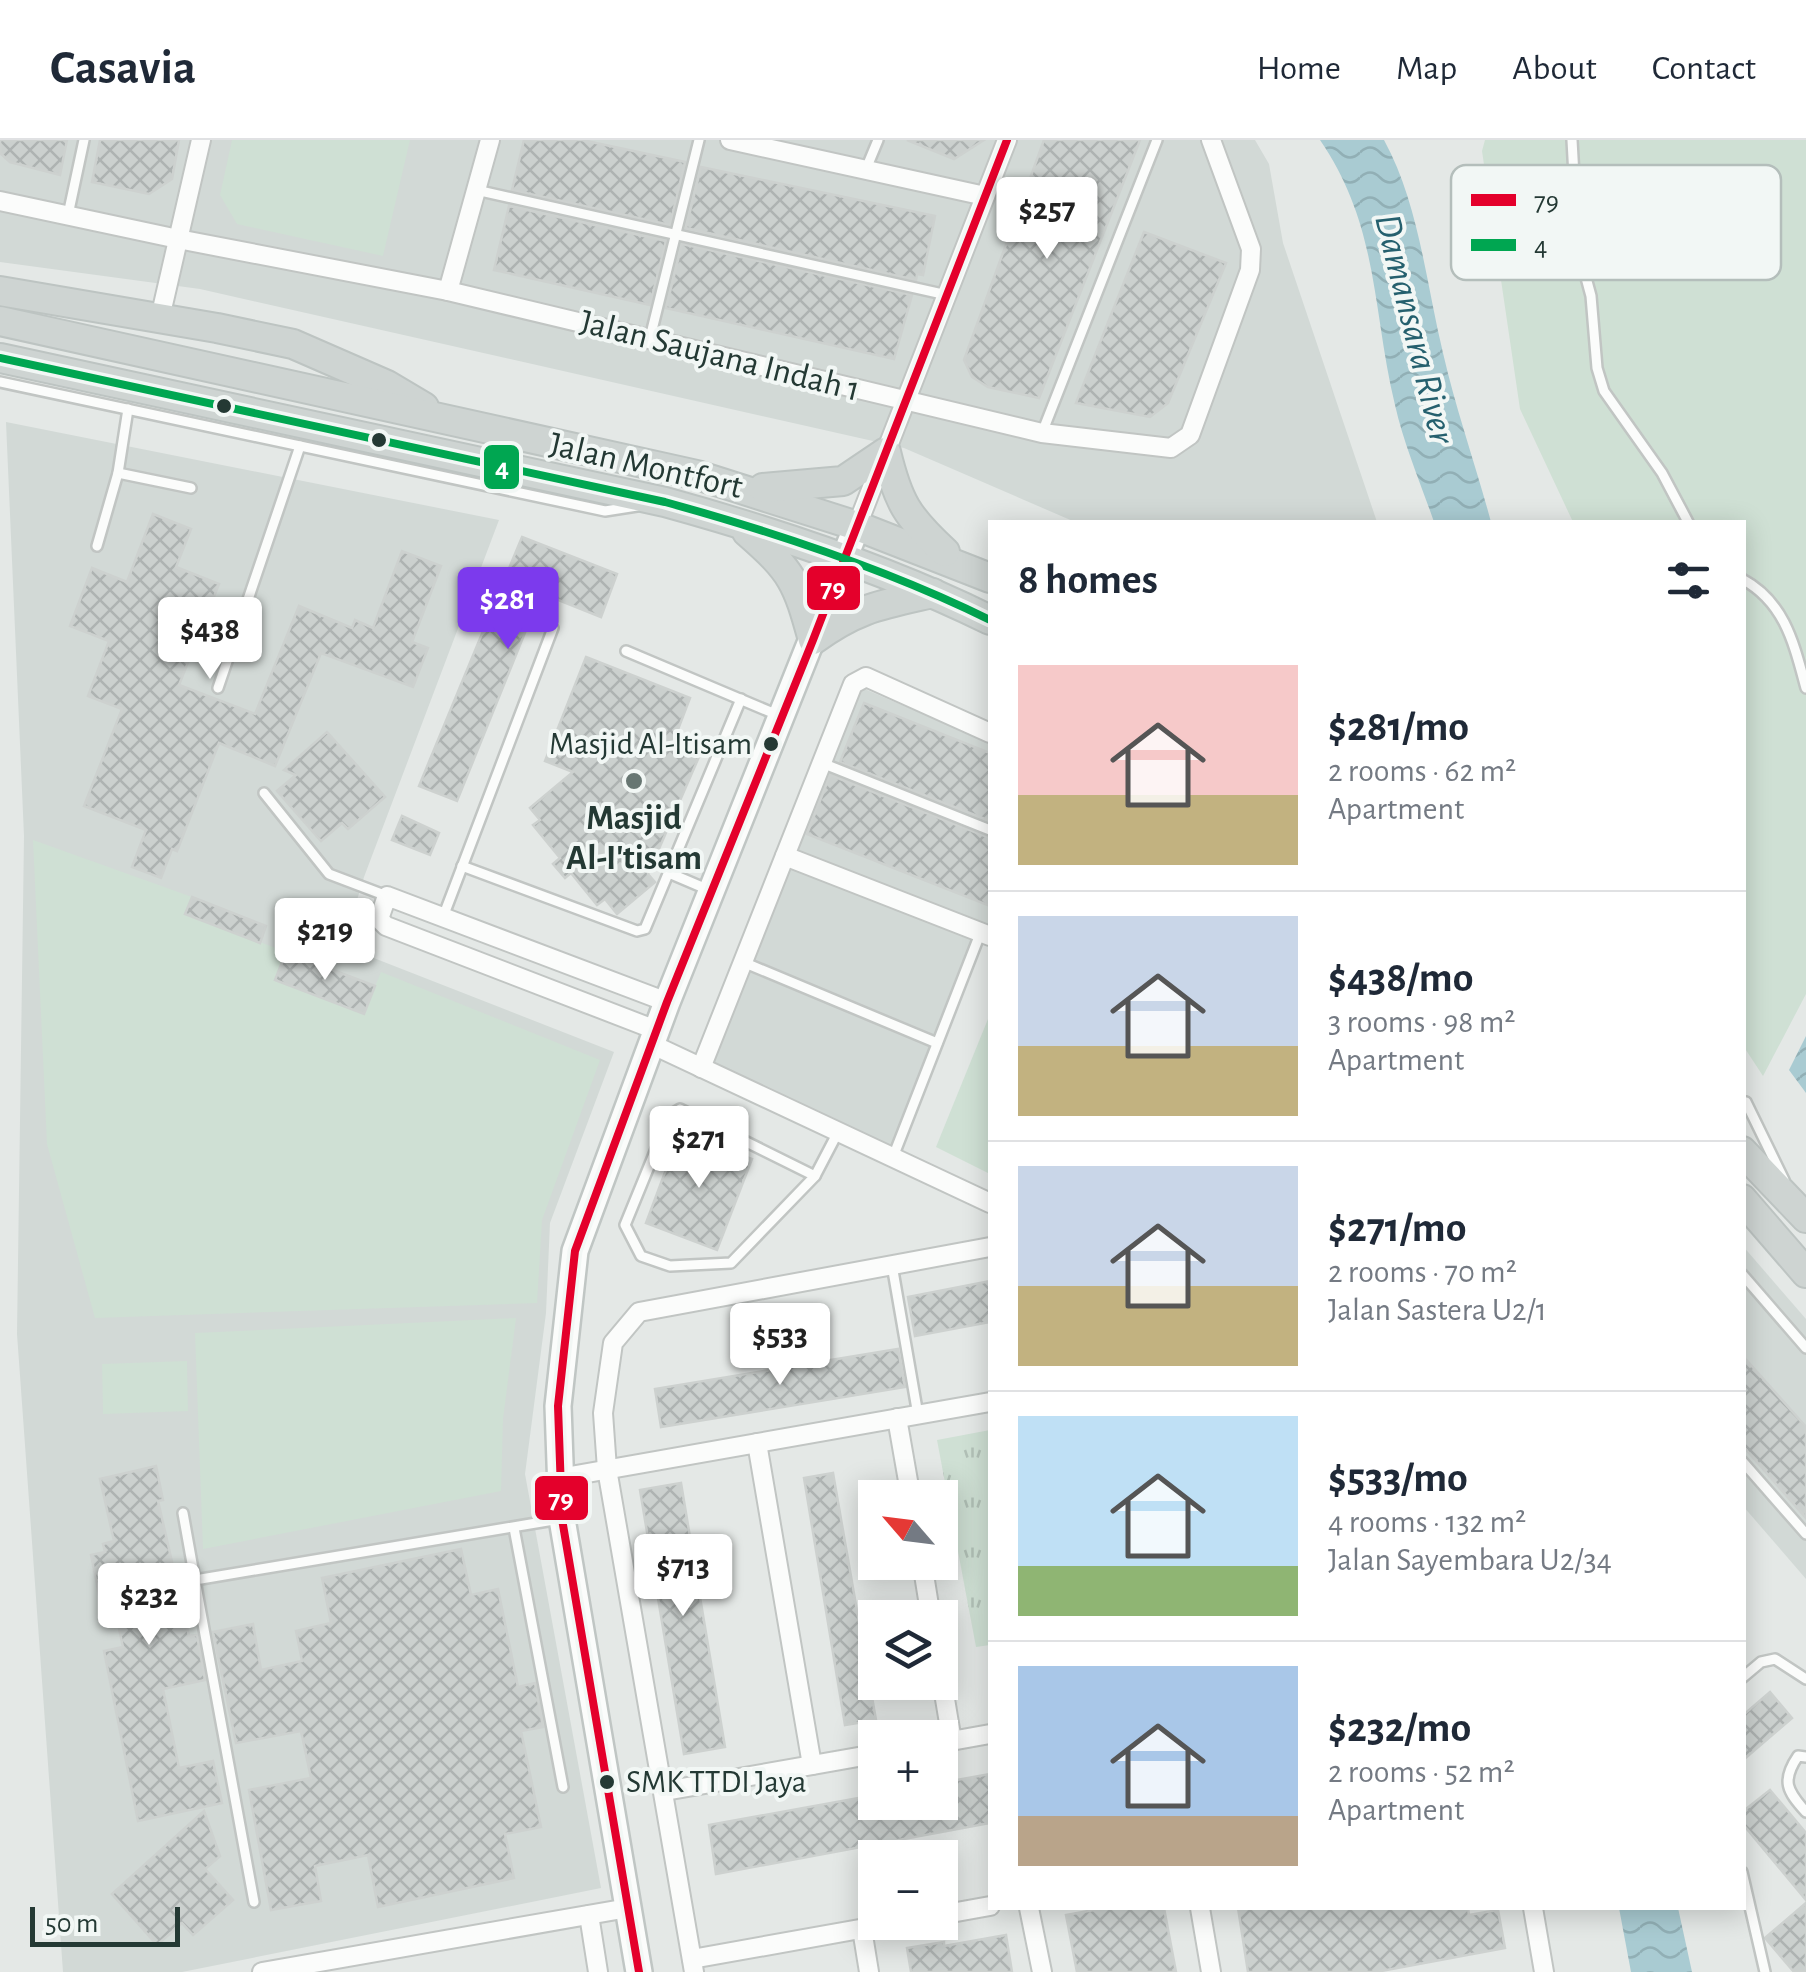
<!DOCTYPE html>
<html lang="en">
<head>
<meta charset="utf-8">
<style>
	:root { --surface:#fff; --page:#f6f6f7; --text:#1f2937; --muted:#747a83; --line:#e0e1e3; --accent:#7c3aed }
	body { margin:0; font-family:"Alegreya Sans",sans-serif; background:var(--page); color:var(--text); height:100vh; display:flex; flex-direction:column; font-size:38px; white-space:nowrap }
	* { box-sizing:border-box; margin:0 }
	p { font-size:32px; color:var(--muted) }
	.icon { flex:none; width:55px; height:55px; fill:none; stroke:currentColor; stroke-width:2; stroke-linecap:round; stroke-linejoin:round }
	.map { position:relative; flex:1; overflow:hidden }
	.panel { position:absolute; left:988px; top:380px; width:758px; height:1390px; display:flex; flex-direction:column; background:var(--surface); border-radius:0px; box-shadow:0 5px 25px #0003 }
	.panel>* { flex:none }
	.needle { width:65px; rotate:298deg }
	.controls { position:absolute; left:858px; top:1340px; display:grid; gap:20px }
	.controls a { display:grid; place-items:center; width:100px; height:100px; border-radius:0px; background:var(--surface); box-shadow:0 5px 25px #0003; font-size:50px }
	.scale { position:absolute; left:30px; bottom:25px; width:150px; box-sizing:border-box; padding-left:10px; border:5px solid #243934; border-top:0; font-size:28px; line-height:35px; white-space:nowrap; color:#243934; -webkit-text-stroke:8px #f2f7f5; paint-order:stroke }
	.price { position:absolute; translate:-50% -85px; padding:0 22px; border-radius:10px; background:#fff; color:#222; font-size:32px; line-height:65px; filter:drop-shadow(0 2px 5px #0008) }
	.price::after { content:''; position:absolute; left:50%; top:60px; width:30px; height:22px; margin-left:-15px; background:inherit; clip-path:polygon(0 0,100% 0,50% 100%) }
	.price.on { background:var(--accent); color:#fff }
	ul { padding:0; list-style:none }
	li { display:flex; align-items:center; gap:30px; height:250px; padding:0 30px }
	li+li { border-top:2px solid var(--line) }
	li span { display:grid; place-items:center; flex:none; width:280px; height:200px; border-radius:0px; color:#555 }
	li>.icon { margin-inline-start:auto }
	span .icon { width:120px; height:120px; fill:#fffc; stroke-width:1 }
	li b { font-size:42px }
	h2 { display:flex; justify-content:space-between; align-items:center; height:120px; padding:0 30px; font-size:42px }
	header { display:flex; align-items:center; gap:60px; box-sizing:border-box; height:140px; padding:0 50px; background:var(--surface); border-bottom:2px solid var(--line) }
	header strong { font-size:48px }
	nav { display:flex; gap:55px; margin-inline-start:auto; font-size:35px }
	.map>svg:first-child { display:block }
	.built { fill:#d2d9d6 }
	.grass { fill:#cfe0d4 }
	.park { fill:url(#park-tufts) }
	.water { fill:url(#water-waves) }
	.building { fill:url(#building-cross-hatch); stroke:#cdd1cf; stroke-width:2.5 }
	.lines { fill:none; stroke-linecap:round; stroke-linejoin:round }
	.lane-casing { stroke:#c1c5c3; stroke-width:14 }
	.street-casing { stroke:#c1c5c3; stroke-width:22 }
	.secondary-casing { stroke:#c0c6c4; stroke-width:30 }
	.primary-casing { stroke:#bdc4c2; stroke-width:32 }
	.lane { stroke:#fbfcfb; stroke-width:9 }
	.street { stroke:#fbfcfb; stroke-width:18 }
	.secondary { stroke:#fbfcfb; stroke-width:25 }
	.primary { stroke:#ced4d2; stroke-width:28 }
	.bus-1-casing { stroke:#f2f7f5; stroke-width:15 }
	.bus-2-casing { stroke:#f2f7f5; stroke-width:15 }
	.bus-1 { stroke:#e4002b; stroke-width:8 }
	.bus-2 { stroke:#00a651; stroke-width:8 }
	.bus-dot { fill:#243934; stroke:#f2f7f5; stroke-width:4 }
	.poi-dot { fill:#677672; stroke:#f2f7f5; stroke-width:4 }
	.labels { text-anchor:middle; dominant-baseline:central; stroke-width:8; stroke-linejoin:round; paint-order:stroke }
	.bus-label { font-size:32px; fill:#243934; stroke:#f2f7f5; text-anchor:end }
	.street-label { font-size:35px; fill:#243934; stroke:#f2f7f5 }
	.poi-label { font-size:35px; font-weight:bold; fill:#243934; stroke:#f2f7f5 }
	.water-label { font-size:38px; font-style:italic; fill:#25606e; stroke:#f2f7f5 }
	.key { fill:#f2f7f5; stroke:#b4bebb; stroke-width:2.5 }
	.key-label { font-size:28px; fill:#243934 }
	.line-badge { stroke:#f2f7f5; stroke-width:4 }
	.badge-label { font-size:28px; text-anchor:middle; font-weight:bold; fill:#fff }
</style>
</head>
<body>
<header>
<strong>Casavia</strong>
<nav><a>Home</a><a>Map</a><a>About</a><a>Contact</a></nav>
</header>
<div class="map">
<svg width="1806" height="1832" viewBox="0 0 1806 1832">
	<defs>
		<pattern id="park-tufts" width="24" height="20" patternUnits="userSpaceOnUse" patternTransform="scale(2.5)"><rect width="24" height="20" fill="#cfe0d4"/><path d="M3 7l-1-3M5 7V3M7 7l1-3M15 17l-1-3M17 17v-4M19 17l1-3" fill="none" stroke="#b2c1b7"/></pattern>
		<pattern id="water-waves" width="16" height="10" patternUnits="userSpaceOnUse" patternTransform="scale(2.5)"><rect width="16" height="10" fill="#a9cbd2"/><path d="M0 5q4-4 8 0t8 0" fill="none" stroke="#91afb5"/></pattern>
		<pattern id="building-cross-hatch" width="8" height="8" patternUnits="userSpaceOnUse" patternTransform="scale(2.5)"><rect width="8" height="8" fill="#cbd0ce"/><path d="M0 0l8 8M0 8l8-8" fill="none" stroke="#aeb3b2"/></pattern>
	</defs>
	<rect width="100%" height="100%" fill="#e4e8e6"/>
	<!-- built -->
	<g class="built">
		<path d="M0 0H1255L1269 24 1283 103 1377 382H1075L904 308 200 149 0 122Z"/>
		<path d="M6 282 499 380 364 737 343 806 614 912 550 1083 546 1173 525 1334 601 1748 182 1832H63L17 1194 24 696Z"/>
		<path d="M860 547 990 603V788L978 783 890 1009 711 924Z"/>
		<path d="M1742 1105 1806 1179V1439L1743 1366Z"/>
	</g>
	<!-- grass -->
	<g class="grass">
		<path d="M232 0H410L383 116 237 84 220 55Z"/>
		<path d="M1485 0H1806V854L1763 936 1742 904V382H1573L1520 269 1482 11Z"/>
		<path d="M33 700 192 757 186 774 286 812 276 840 364 874 381 832 600 920 542 1080 537 1163 95 1178 47 1004Z"/>
		<path d="M990 874V1034L936 1007Z"/>
		<path d="M516 1178 503 1279 501 1351 203 1409 195 1193Z"/>
		<path d="M187 1221 188 1271 103 1274 102 1224Z"/>
	</g>
	<!-- park -->
	<path class="park" d="M990 1290V1505L976 1507 937 1300Z"/>
	<!-- water -->
	<g class="water">
		<path d="M1320 0H1384C1419 64 1426 143 1443 213 1456 270 1476 326 1491 382H1434C1421 344 1404 305 1395 265 1372 169 1379 86 1320 0Z"/>
		<path d="M1806 896V953L1789 930Z"/>
		<path d="M1619 1768H1678L1692 1832H1631Z"/>
	</g>
	<!-- building -->
	<g class="building">
		<path d="M0 0H67L60 35 10 22 0 13Z"/>
		<path d="M100 0H179L172 39 149 54 92 42Z"/>
		<path d="M524 0H582L685 22 670 85 512 50Z"/>
		<path d="M907 0H984L954 19Z"/>
		<path d="M1044 0H1140L1039 258 988 247 972 237 964 220Z"/>
		<path d="M701 27 935 76 923 135 917 134 916 140 686 88Z"/>
		<path d="M509 66 666 101 650 165 494 130Z"/>
		<path d="M1144 92 1226 123 1168 263 1150 277 1076 263Z"/>
		<path d="M682 104 912 155 894 219 666 168Z"/>
		<path d="M153 374 191 389 176 427 219 444 179 545 255 574 299 466 352 488 355 480 373 488 402 411 441 426 412 502 428 508 413 547 321 513 275 626 219 603 177 711 172 709 161 738 132 727 146 690 84 666 122 569 88 556 109 501 70 486 92 428 127 442Z"/>
		<path d="M522 397 617 434 601 477 541 453 457 661 419 646Z"/>
		<path d="M586 517 690 558 677 592 705 603 648 734 655 742 617 774 605 759 597 765 571 733 565 738 553 724 560 718 533 685 540 680 530 668 573 632 545 621Z"/>
		<path d="M864 563 990 613V681L840 622Z"/>
		<path d="M327 592 385 657 348 689 342 683 321 701 277 651 296 635 284 630Z"/>
		<path d="M830 635 990 698V766L807 694Z"/>
		<path d="M402 676 439 693 430 715 392 700Z"/>
		<path d="M192 757 266 786 260 803 185 774Z"/>
		<path d="M286 812 375 846 364 874 275 840Z"/>
		<path d="M680 992 752 1019 717 1110 646 1083Z"/>
		<path d="M990 1141V1182L915 1196 908 1157Z"/>
		<path d="M898 1209 905 1247 661 1287 655 1249Z"/>
		<path d="M1742 1215 1806 1287V1378L1742 1305Z"/>
		<path d="M156 1326 163 1360 158 1361 189 1496 197 1495 205 1540 163 1549 179 1628 213 1621 222 1663 138 1681 104 1511 123 1507 111 1452 99 1455 91 1415 105 1412 103 1404 114 1401 100 1339Z"/>
		<path d="M833 1333 876 1580 845 1585 804 1338Z"/>
		<path d="M681 1343 725 1607 684 1614 640 1350Z"/>
		<path d="M461 1409 471 1455 498 1449 518 1547 535 1543 543 1587 521 1591 541 1687 505 1694 514 1738 378 1767 368 1715 315 1726 321 1761 271 1770 249 1650 311 1638 301 1591 236 1603 213 1492 253 1484 261 1530 302 1521 296 1491 331 1483 322 1438Z"/>
		<path d="M1770 1552 1792 1578 1742 1621V1576Z"/>
		<path d="M990 1634V1683L716 1734 709 1685 875 1655V1662H940V1643Z"/>
		<path d="M1770 1650 1806 1693V1760L1742 1683V1672Z"/>
		<path d="M204 1671 220 1716 205 1729 233 1760 193 1795 182 1783 157 1805 112 1754Z"/>
		<path d="M1806 1763V1832H1794L1765 1798Z"/>
		<path d="M1105 1768H1164L1176 1832H1077L1066 1775Z"/>
		<path d="M1238 1768H1468L1469 1775 1498 1770 1505 1808 1376 1832H1248Z"/>
		<path d="M1006 1795 1012 1832H911L907 1808 944 1802V1806Z"/>
	</g>
	<g class="lines">
		<!-- lane casing -->
		<g class="lane-casing">
			<g id="lane">
				<path d="M1572 0 1578 108 1591 156 1597 228 1604 251 1662 333 1688 382"/>
				<path d="M866 29 878 0"/>
				<path d="M476 50 947 155"/>
				<path d="M68 75 84 0"/>
				<path d="M650 198 699 0"/>
				<path d="M0 242 605 371 637 366"/>
				<path d="M1042 293 1157 0"/>
				<path d="M118 333 191 348"/>
				<path d="M97 406 118 333 128 269"/>
				<path d="M1742 439C1785 462 1794 504 1806 548"/>
				<path d="M626 511 780 576"/>
				<path d="M218 548 300 306"/>
				<path d="M822 623 990 690"/>
				<path d="M264 653 329 734 387 756"/>
				<path d="M462 726 637 791 645 789 741 559"/>
				<path d="M669 733 709 750"/>
				<path d="M443 777 553 488"/>
				<path d="M743 822 937 903"/>
				<path d="M1742 965 1746 962 1784 1040"/>
				<path d="M680 969 815 1036 731 1123 670 1126 641 1116 625 1085 670 975Z"/>
				<path d="M893 1017 980 794"/>
				<path d="M815 1036 838 992"/>
				<path d="M892 1125 918 1275"/>
				<path d="M1742 1134 1806 1208"/>
				<path d="M1742 1321 1806 1394"/>
				<path d="M183 1373 195 1440 560 1379"/>
				<path d="M514 1388 563 1647"/>
				<path d="M195 1440 254 1762"/>
				<path d="M1742 1538 1761 1522 1775 1519 1806 1539"/>
				<path d="M1806 1617 1798 1616C1781 1641 1787 1651 1806 1672"/>
				<path d="M1742 1732 1765 1832"/>
			</g>
		</g>
		<!-- street casing -->
		<g class="street-casing">
			<g id="street">
				<path d="M730 0 985 56"/>
				<path d="M0 61 178 99 448 151 1042 293 1171 308 1190 295 1250 130 1251 109 1211 0"/>
				<path d="M448 151 490 0"/>
				<path d="M160 178 201 0"/>
				<path d="M857 386 1007 0"/>
				<path d="M785 716 990 796"/>
				<path d="M656 890 386 786 379 779 387 756 667 862"/>
				<path d="M651 904 990 1063"/>
				<path d="M701 928 853 544 866 537 990 593"/>
				<path d="M897 1278 911 1358"/>
				<path d="M757 1303 812 1625"/>
				<path d="M559 1338 990 1262"/>
				<path d="M922 1422 931 1478"/>
				<path d="M940 1529 952 1601"/>
				<path d="M940 1603 990 1594"/>
				<path d="M665 1651 875 1614"/>
				<path d="M1029 1768 1042 1832"/>
				<path d="M1200 1768 1211 1832"/>
				<path d="M1533 1768 1544 1832"/>
				<path d="M589 1775 598 1832"/>
				<path d="M940 1775 990 1766"/>
				<path d="M862 1789 869 1832"/>
				<path d="M692 1819 899 1782"/>
				<path d="M262 1832 628 1768"/>
				<path d="M694 1832 607 1329 603 1273 613 1203 639 1172 990 1107"/>
			</g>
		</g>
		<!-- secondary casing -->
		<g class="secondary-casing">
			<path id="secondary" d="M639 1832 562 1379 558 1266 575 1111 667 862 857 386"/>
		</g>
		<!-- primary casing -->
		<g class="primary-casing">
			<g id="primary">
				<path d="M0 151 217 188 293 204 387 245 424 267"/>
				<path d="M0 181 697 335 857 386 990 438"/>
				<path d="M0 218 665 362C774 392 889 430 990 480"/>
				<path d="M763 348 843 341 886 312C898 362 907 377 945 412"/>
				<path d="M747 392C793 432 797 442 813 500 857 468 880 465 933 453"/>
				<path d="M1742 1011 1806 1078"/>
				<path d="M1742 1059 1806 1133"/>
			</g>
		</g>
		<!-- lane -->
		<use href="#lane" class="lane"/>
		<!-- street -->
		<use href="#street" class="street"/>
		<!-- secondary -->
		<use href="#secondary" class="secondary"/>
		<!-- primary -->
		<use href="#primary" class="primary"/>
		<!-- bus-1 casing -->
		<g class="bus-1-casing">
			<path id="bus-1" d="M639 1832 562 1379 558 1266 575 1111 667 862 813 500 1007 0"/>
		</g>
		<!-- bus-2 casing -->
		<g class="bus-2-casing">
			<path id="bus-2" d="M0 218 665 362C774 392 889 430 990 480"/>
		</g>
		<!-- bus-1 -->
		<use href="#bus-1" class="bus-1"/>
		<!-- bus-2 -->
		<use href="#bus-2" class="bus-2"/>
	</g>
	<!-- markers -->
	<g class="bus-dot">
		<circle cx="224" cy="266" r="9"/>
		<circle cx="379" cy="300" r="9"/>
		<circle cx="771" cy="604" r="9"/>
		<circle cx="607" cy="1642" r="9"/>
	</g>
	<circle class="poi-dot" cx="634" cy="641" r="10"/>
	<g class="labels">
		<!-- bus labels -->
		<g class="bus-label">
			<text x="752" y="604">Masjid Al-Itisam</text>
			<text x="626" y="1642" text-anchor="start">SMK TTDI Jaya</text>
		</g>
		<!-- street labels -->
		<g class="street-label">
			<text transform="translate(720 216) rotate(14)">Jalan Saujana Indah 1</text>
			<text transform="translate(646 326) rotate(13)">Jalan Montfort</text>
		</g>
		<!-- poi labels -->
		<g class="poi-label">
			<text x="634" y="678">Masjid<tspan x="634" dy="40">Al-I'tisam</tspan></text>
		</g>
		<!-- water labels -->
		<g class="water-label">
			<text transform="translate(1414 189) rotate(76)">Damansara River</text>
		</g>
	</g>
	<!-- legend -->
	<rect x="1451" y="25" width="330" height="115" rx="15" class="key"/>
	<rect x="1471" y="54" width="45" height="12" fill="#e4002b"/>
	<rect x="1471" y="99" width="45" height="12" fill="#00a651"/>
	<g class="key-label">
		<text x="1534" y="70">79</text>
		<text x="1534" y="115">4</text>
	</g>
	<g class="line-badge">
		<rect x="482" y="303" width="39" height="48" rx="10" fill="#00a651"/>
		<rect x="805" y="424" width="57" height="48" rx="10" fill="#e4002b"/>
		<rect x="533" y="1334" width="57" height="48" rx="10" fill="#e4002b"/>
	</g>
	<g class="badge-label">
		<text x="502" y="336">4</text>
		<text x="833" y="457">79</text>
		<text x="561" y="1368">79</text>
	</g>
</svg>
<div class="controls">
<a><svg class="needle" viewBox="-14 -14 28 28"><path d="M0-13l5 13h-10z" fill="#e53935"/><path d="M0 13l5-13h-10z" fill="#747a83"/></svg></a>
<a><svg class="icon" aria-label="layers" viewBox="0 0 24 24"><path d="M12 4l9 5-9 5-9-5zM3 14l9 5 9-5"/></svg></a>
<a>+</a>
<a>−</a>
</div>
<div class="scale">50 m</div>
<b class="price" style="left:1047px;top:122px">$257</b>
<b class="price on" style="left:508px;top:512px">$281</b>
<b class="price" style="left:210px;top:542px">$438</b>
<b class="price" style="left:325px;top:843px">$219</b>
<b class="price" style="left:699px;top:1051px">$271</b>
<b class="price" style="left:780px;top:1248px">$533</b>
<b class="price" style="left:683px;top:1479px">$713</b>
<b class="price" style="left:149px;top:1508px">$232</b>
<section class="panel">
<h2>8 homes<svg class="icon" aria-label="filters" viewBox="0 0 24 24"><path d="M4 7h16M4 17h16"/><circle cx="9" cy="7" r="2"/><circle cx="15" cy="17" r="2"/></svg></h2>
<ul>
<li><span style="background:linear-gradient(#f6c9c9 65%,#c2b280 0)"><svg class="icon" aria-label="home" viewBox="0 0 24 24"><path d="M3 11l9-7 9 7M6 9v11h12V9"/></svg></span><div><b>$281/mo</b><p>2 rooms · 62 m²</p><p>Apartment</p></div></li>
<li><span style="background:linear-gradient(#c9d6e8 65%,#c2b280 0)"><svg class="icon" aria-label="home" viewBox="0 0 24 24"><path d="M3 11l9-7 9 7M6 9v11h12V9"/></svg></span><div><b>$438/mo</b><p>3 rooms · 98 m²</p><p>Apartment</p></div></li>
<li><span style="background:linear-gradient(#c9d6e8 60%,#c2b280 0)"><svg class="icon" aria-label="home" viewBox="0 0 24 24"><path d="M3 11l9-7 9 7M6 9v11h12V9"/></svg></span><div><b>$271/mo</b><p>2 rooms · 70 m²</p><p>Jalan Sastera U2/1</p></div></li>
<li><span style="background:linear-gradient(#bfe0f5 75%,#8fb573 0)"><svg class="icon" aria-label="home" viewBox="0 0 24 24"><path d="M3 11l9-7 9 7M6 9v11h12V9"/></svg></span><div><b>$533/mo</b><p>4 rooms · 132 m²</p><p>Jalan Sayembara U2/34</p></div></li>
<li><span style="background:linear-gradient(#a9c7e8 75%,#b9a48a 0)"><svg class="icon" aria-label="home" viewBox="0 0 24 24"><path d="M3 11l9-7 9 7M6 9v11h12V9"/></svg></span><div><b>$232/mo</b><p>2 rooms · 52 m²</p><p>Apartment</p></div></li>
</ul>
</section>
</div>
</body>
</html>
